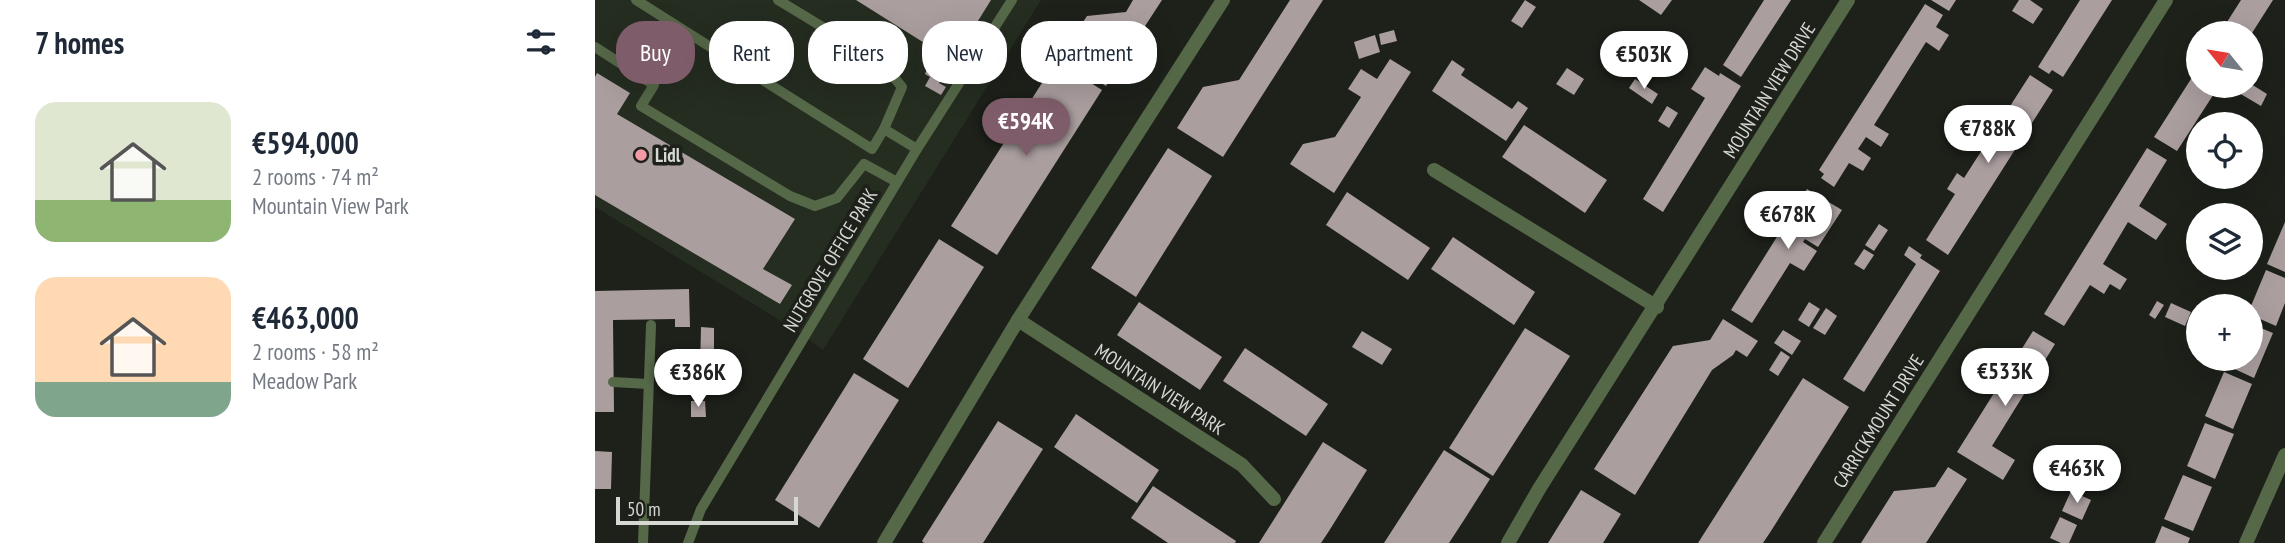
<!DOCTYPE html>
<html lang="en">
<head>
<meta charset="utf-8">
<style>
	:root { --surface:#fff; --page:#f2f2f3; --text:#1f2937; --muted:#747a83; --accent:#7e5c69 }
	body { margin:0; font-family:"PT Sans Narrow",sans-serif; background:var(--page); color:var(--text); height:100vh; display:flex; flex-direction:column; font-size:26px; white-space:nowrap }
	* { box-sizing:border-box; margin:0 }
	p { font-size:23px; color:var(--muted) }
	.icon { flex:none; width:38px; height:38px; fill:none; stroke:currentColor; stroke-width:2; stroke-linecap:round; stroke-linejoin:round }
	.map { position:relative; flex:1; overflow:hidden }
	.panel { display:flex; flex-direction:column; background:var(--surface); width:595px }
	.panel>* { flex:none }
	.top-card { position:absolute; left:21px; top:21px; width:665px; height:63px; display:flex; gap:14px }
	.needle { width:46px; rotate:300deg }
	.fabs { position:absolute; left:1591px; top:21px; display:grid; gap:14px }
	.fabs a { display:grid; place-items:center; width:77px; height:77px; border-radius:50%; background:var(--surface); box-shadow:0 7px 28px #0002; font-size:35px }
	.scale { position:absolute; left:21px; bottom:18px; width:182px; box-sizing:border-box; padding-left:7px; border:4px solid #d6d8d4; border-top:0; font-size:19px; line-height:24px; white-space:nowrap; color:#d6d8d4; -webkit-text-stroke:5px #1d211a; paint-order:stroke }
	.price { position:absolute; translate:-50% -60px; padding:0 16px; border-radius:24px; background:#fff; color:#222; font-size:23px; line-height:46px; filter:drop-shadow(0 2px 4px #0008) }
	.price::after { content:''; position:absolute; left:50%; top:42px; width:21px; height:16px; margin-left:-10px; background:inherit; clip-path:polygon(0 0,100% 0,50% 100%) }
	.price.selected { background:var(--accent); color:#fff }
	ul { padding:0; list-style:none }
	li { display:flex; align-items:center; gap:21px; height:175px; padding:0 35px }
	li span { display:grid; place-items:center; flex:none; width:196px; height:140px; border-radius:21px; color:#555 }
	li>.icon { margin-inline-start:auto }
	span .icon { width:84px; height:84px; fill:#fffc; stroke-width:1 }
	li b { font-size:30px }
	h2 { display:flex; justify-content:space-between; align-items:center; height:84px; padding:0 35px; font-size:30px }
	.pill { padding:0 24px; border-radius:28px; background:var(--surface); box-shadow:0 7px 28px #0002; font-size:24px; line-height:63px }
	.pill.selected { background:var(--accent); color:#fff }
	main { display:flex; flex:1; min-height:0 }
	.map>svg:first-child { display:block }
	.built { fill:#252c20 }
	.building { fill:#aa9e9f }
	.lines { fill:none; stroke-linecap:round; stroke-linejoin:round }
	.lane { stroke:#556848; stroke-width:10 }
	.street { stroke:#556848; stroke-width:14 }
	.poi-dot { fill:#f39aa7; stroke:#1d211a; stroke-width:2.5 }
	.labels { text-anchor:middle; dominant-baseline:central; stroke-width:7; stroke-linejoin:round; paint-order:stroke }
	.street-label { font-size:19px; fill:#d6d8d4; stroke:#1d211a }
	.poi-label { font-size:19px; font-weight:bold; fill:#d6d8d4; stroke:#1d211a; text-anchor:start }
</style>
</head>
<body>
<main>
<section class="panel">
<h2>7 homes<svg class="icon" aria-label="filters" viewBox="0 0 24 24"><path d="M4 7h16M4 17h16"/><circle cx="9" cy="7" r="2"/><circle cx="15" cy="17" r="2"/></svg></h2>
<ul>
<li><span style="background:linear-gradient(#dfe7d0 70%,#8fb573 0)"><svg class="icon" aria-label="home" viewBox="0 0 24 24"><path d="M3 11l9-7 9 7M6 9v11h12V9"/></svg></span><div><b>€594,000</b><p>2 rooms · 74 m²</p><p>Mountain View Park</p></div></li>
<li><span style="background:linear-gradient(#ffd9b3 75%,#7fa58c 0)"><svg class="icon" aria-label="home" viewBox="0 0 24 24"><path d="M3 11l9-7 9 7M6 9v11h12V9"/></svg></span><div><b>€463,000</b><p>2 rooms · 58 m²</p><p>Meadow Park</p></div></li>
</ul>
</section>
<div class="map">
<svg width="1690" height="543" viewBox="0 0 1690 543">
	<rect width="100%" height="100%" fill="#1d211a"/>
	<!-- built -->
	<path class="built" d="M0 0H446L228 350 199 329 0 207Z"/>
	<!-- building -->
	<g class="building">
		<path d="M261 0H396L358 61Z"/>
		<path d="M538 0H567L511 86 465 57 492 16 531 12Z"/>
		<path d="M695 0H728L628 157 582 128 608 87 644 80Z"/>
		<path d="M930 0 941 7 927 28 916 21Z"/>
		<path d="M1044 0H1077L1066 15Z"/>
		<path d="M1169 0H1196L1146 77 1128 65Z"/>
		<path d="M1336 0H1361L1354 11Z"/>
		<path d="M1424 0H1435L1448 9 1438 24 1417 11Z"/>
		<path d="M1485 0H1517L1468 77 1457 70 1454 74 1443 67Z"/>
		<path d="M1646 0H1678L1657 33H1625Z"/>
		<path d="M1330 4 1348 15 1341 27 1354 35 1344 51 1331 42 1279 125 1294 134 1286 147 1271 137 1263 149 1276 158 1268 171 1254 163 1239 187 1226 178 1229 174 1224 170Z"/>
		<path d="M799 30 802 41 786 45 784 34Z"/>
		<path d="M780 35 785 52 764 59 759 42Z"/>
		<path d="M795 59 816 72 739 193 695 164 708 144 740 137 766 97 753 89 766 69 782 79Z"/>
		<path d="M857 60 870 69 866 75 917 109 923 101 933 108 911 141 837 91Z"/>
		<path d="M461 61 507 90 402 255 356 226Z"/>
		<path d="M1110 67 1124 76 1125 73 1146 86 1068 212 1048 199 1110 98 1096 89Z"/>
		<path d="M972 68 989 79 979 95 961 84Z"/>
		<path d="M1603 68V86H1624L1582 151 1559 137Z"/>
		<path d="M332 69 347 77 344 83 351 87 346 95 330 86 335 77 330 74Z"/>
		<path d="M2 73 35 93 22 114 200 219 168 269 197 285 185 304 0 195V77Z"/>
		<path d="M1435 75 1458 90 1353 255 1331 240 1360 194 1352 189 1362 173 1369 178Z"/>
		<path d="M1040 79 1063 94 1057 104 1034 88Z"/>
		<path d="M1656 84 1672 94 1666 106 1644 93 1648 86H1656Z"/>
		<path d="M1072 106 1083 113 1074 128 1063 121Z"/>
		<path d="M929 125 1012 180 990 213 907 157Z"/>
		<path d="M573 148 617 176 541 297 496 268Z"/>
		<path d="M1552 148 1572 160 1544 206 1572 224 1561 240 1533 222 1508 264 1532 279 1525 290 1515 284 1509 294 1495 285 1469 326 1449 314Z"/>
		<path d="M1212 189 1247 210 1223 247 1210 239 1208 242 1222 251 1209 271 1195 263 1157 323 1136 310Z"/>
		<path d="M752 192 835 248 813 280 731 225Z"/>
		<path d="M1690 222V272L1672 264Z"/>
		<path d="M1284 224 1293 230 1279 251 1270 245Z"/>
		<path d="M858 237 940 292 919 325 836 269Z"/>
		<path d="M344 239 389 267 313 388 268 359Z"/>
		<path d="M1314 246 1327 255 1325 258 1345 271 1269 392 1248 379 1321 264 1309 255Z"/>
		<path d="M1269 249 1279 255 1269 270 1259 264Z"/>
		<path d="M1671 270 1690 278V303L1681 326 1656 315V306Z"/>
		<path d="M94 289 95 327H80V319L18 320 19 412H0V291Z"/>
		<path d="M1562 301 1569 305 1560 319 1554 315Z"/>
		<path d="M544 302 627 357 605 390 522 335Z"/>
		<path d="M1214 302 1225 309 1214 327 1203 320Z"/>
		<path d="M1576 303 1596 312 1590 326 1570 317Z"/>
		<path d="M1231 308 1242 316 1230 335 1218 328Z"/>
		<path d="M1128 319 1163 341 1152 357 1141 350 1138 355 1117 370 1040 495 999 469 1078 346 1115 340Z"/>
		<path d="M1656 324 1678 333 1659 378 1631 365 1634 359H1656Z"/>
		<path d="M106 327 119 328V370H105Z"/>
		<path d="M930 328 975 356 898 476 854 448Z"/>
		<path d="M1188 330 1206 341 1197 355 1179 343Z"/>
		<path d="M767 331 797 349 787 365 757 347Z"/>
		<path d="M1438 331 1460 344 1397 446 1420 460 1408 480 1362 452Z"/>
		<path d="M650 348 733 404 711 436 628 381Z"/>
		<path d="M1186 351 1195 357 1183 376 1174 370Z"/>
		<path d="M1629 372 1657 384 1638 429 1610 416Z"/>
		<path d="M259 373 304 400 224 528 180 500Z"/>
		<path d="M1208 378 1254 407 1176 531 1168 543H1103Z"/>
		<path d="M96 401H110L111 417H96Z"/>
		<path d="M481 414 564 470 542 503 459 447Z"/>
		<path d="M403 421 448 449 388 543H329L327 541Z"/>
		<path d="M1610 423 1639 434 1620 479 1592 466Z"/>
		<path d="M728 442 772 470 734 531 726 543H664Z"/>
		<path d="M849 450 895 479 869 520 854 543H789Z"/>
		<path d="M0 451 17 452 16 489H0Z"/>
		<path d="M1353 467 1372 479 1331 543H1266L1299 491 1340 487Z"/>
		<path d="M1588 475 1617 487 1598 531 1569 519Z"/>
		<path d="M558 486 641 541 640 543H573L536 518Z"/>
		<path d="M986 490 1026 514 1008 543H953Z"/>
		<path d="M1476 491 1496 500 1487 520 1467 511Z"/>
		<path d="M1465 517 1482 525 1474 543H1466L1455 538Z"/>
		<path d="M1567 526 1595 538 1593 543H1560Z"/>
	</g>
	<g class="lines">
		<!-- lane -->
		<g class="lane">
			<path d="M41 0 277 149 289 129"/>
			<path d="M183 0 287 63 307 87 289 129 322 149"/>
			<path d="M0 47 59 85 46 106 195 196 220 206 242 198 269 164 302 182"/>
			<path d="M18 382 53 384"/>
			<path d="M48 543 56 325"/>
			<path d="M93 543 106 509 322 149 417 0"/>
		</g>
		<!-- street -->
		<g class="street">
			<path d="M839 170 1062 307"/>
			<path d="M423 320 647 465 679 499"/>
			<path d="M289 543 423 320 628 0"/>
			<path d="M913 543 944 489 1253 0"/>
			<path d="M1229 543 1571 0"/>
			<path d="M1651 543 1690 455"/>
		</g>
	</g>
	<!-- markers -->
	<circle class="poi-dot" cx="46" cy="155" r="7"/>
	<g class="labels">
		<!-- street labels -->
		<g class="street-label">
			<text transform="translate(1174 90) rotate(-58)">MOUNTAIN VIEW DRIVE</text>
			<text transform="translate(235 260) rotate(-59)">NUTGROVE OFFICE PARK</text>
			<text transform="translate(565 389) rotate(33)">MOUNTAIN VIEW PARK</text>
			<text transform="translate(1283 421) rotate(-58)">CARRICKMOUNT DRIVE</text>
		</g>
		<!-- poi labels -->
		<g class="poi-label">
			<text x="60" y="155">Lidl</text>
		</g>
	</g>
</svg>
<div class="fabs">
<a><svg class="needle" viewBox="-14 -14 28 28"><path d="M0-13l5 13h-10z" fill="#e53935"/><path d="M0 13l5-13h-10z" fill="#747a83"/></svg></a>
<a><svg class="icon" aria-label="locate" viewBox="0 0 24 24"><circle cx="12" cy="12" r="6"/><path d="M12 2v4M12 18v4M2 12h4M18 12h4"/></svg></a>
<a><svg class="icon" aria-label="layers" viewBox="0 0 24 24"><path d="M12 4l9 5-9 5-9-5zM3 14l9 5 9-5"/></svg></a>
<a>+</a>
</div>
<div class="scale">50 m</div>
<b class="price" style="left:1049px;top:91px">€503K</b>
<b class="price selected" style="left:431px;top:158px">€594K</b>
<b class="price" style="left:1393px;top:165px">€788K</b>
<b class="price" style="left:1193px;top:251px">€678K</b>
<b class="price" style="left:1410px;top:408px">€533K</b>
<b class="price" style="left:103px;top:409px">€386K</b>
<b class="price" style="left:1482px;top:505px">€463K</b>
<div class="top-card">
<a class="pill selected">Buy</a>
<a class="pill">Rent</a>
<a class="pill">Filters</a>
<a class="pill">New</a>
<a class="pill">Apartment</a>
</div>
</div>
</main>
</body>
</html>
